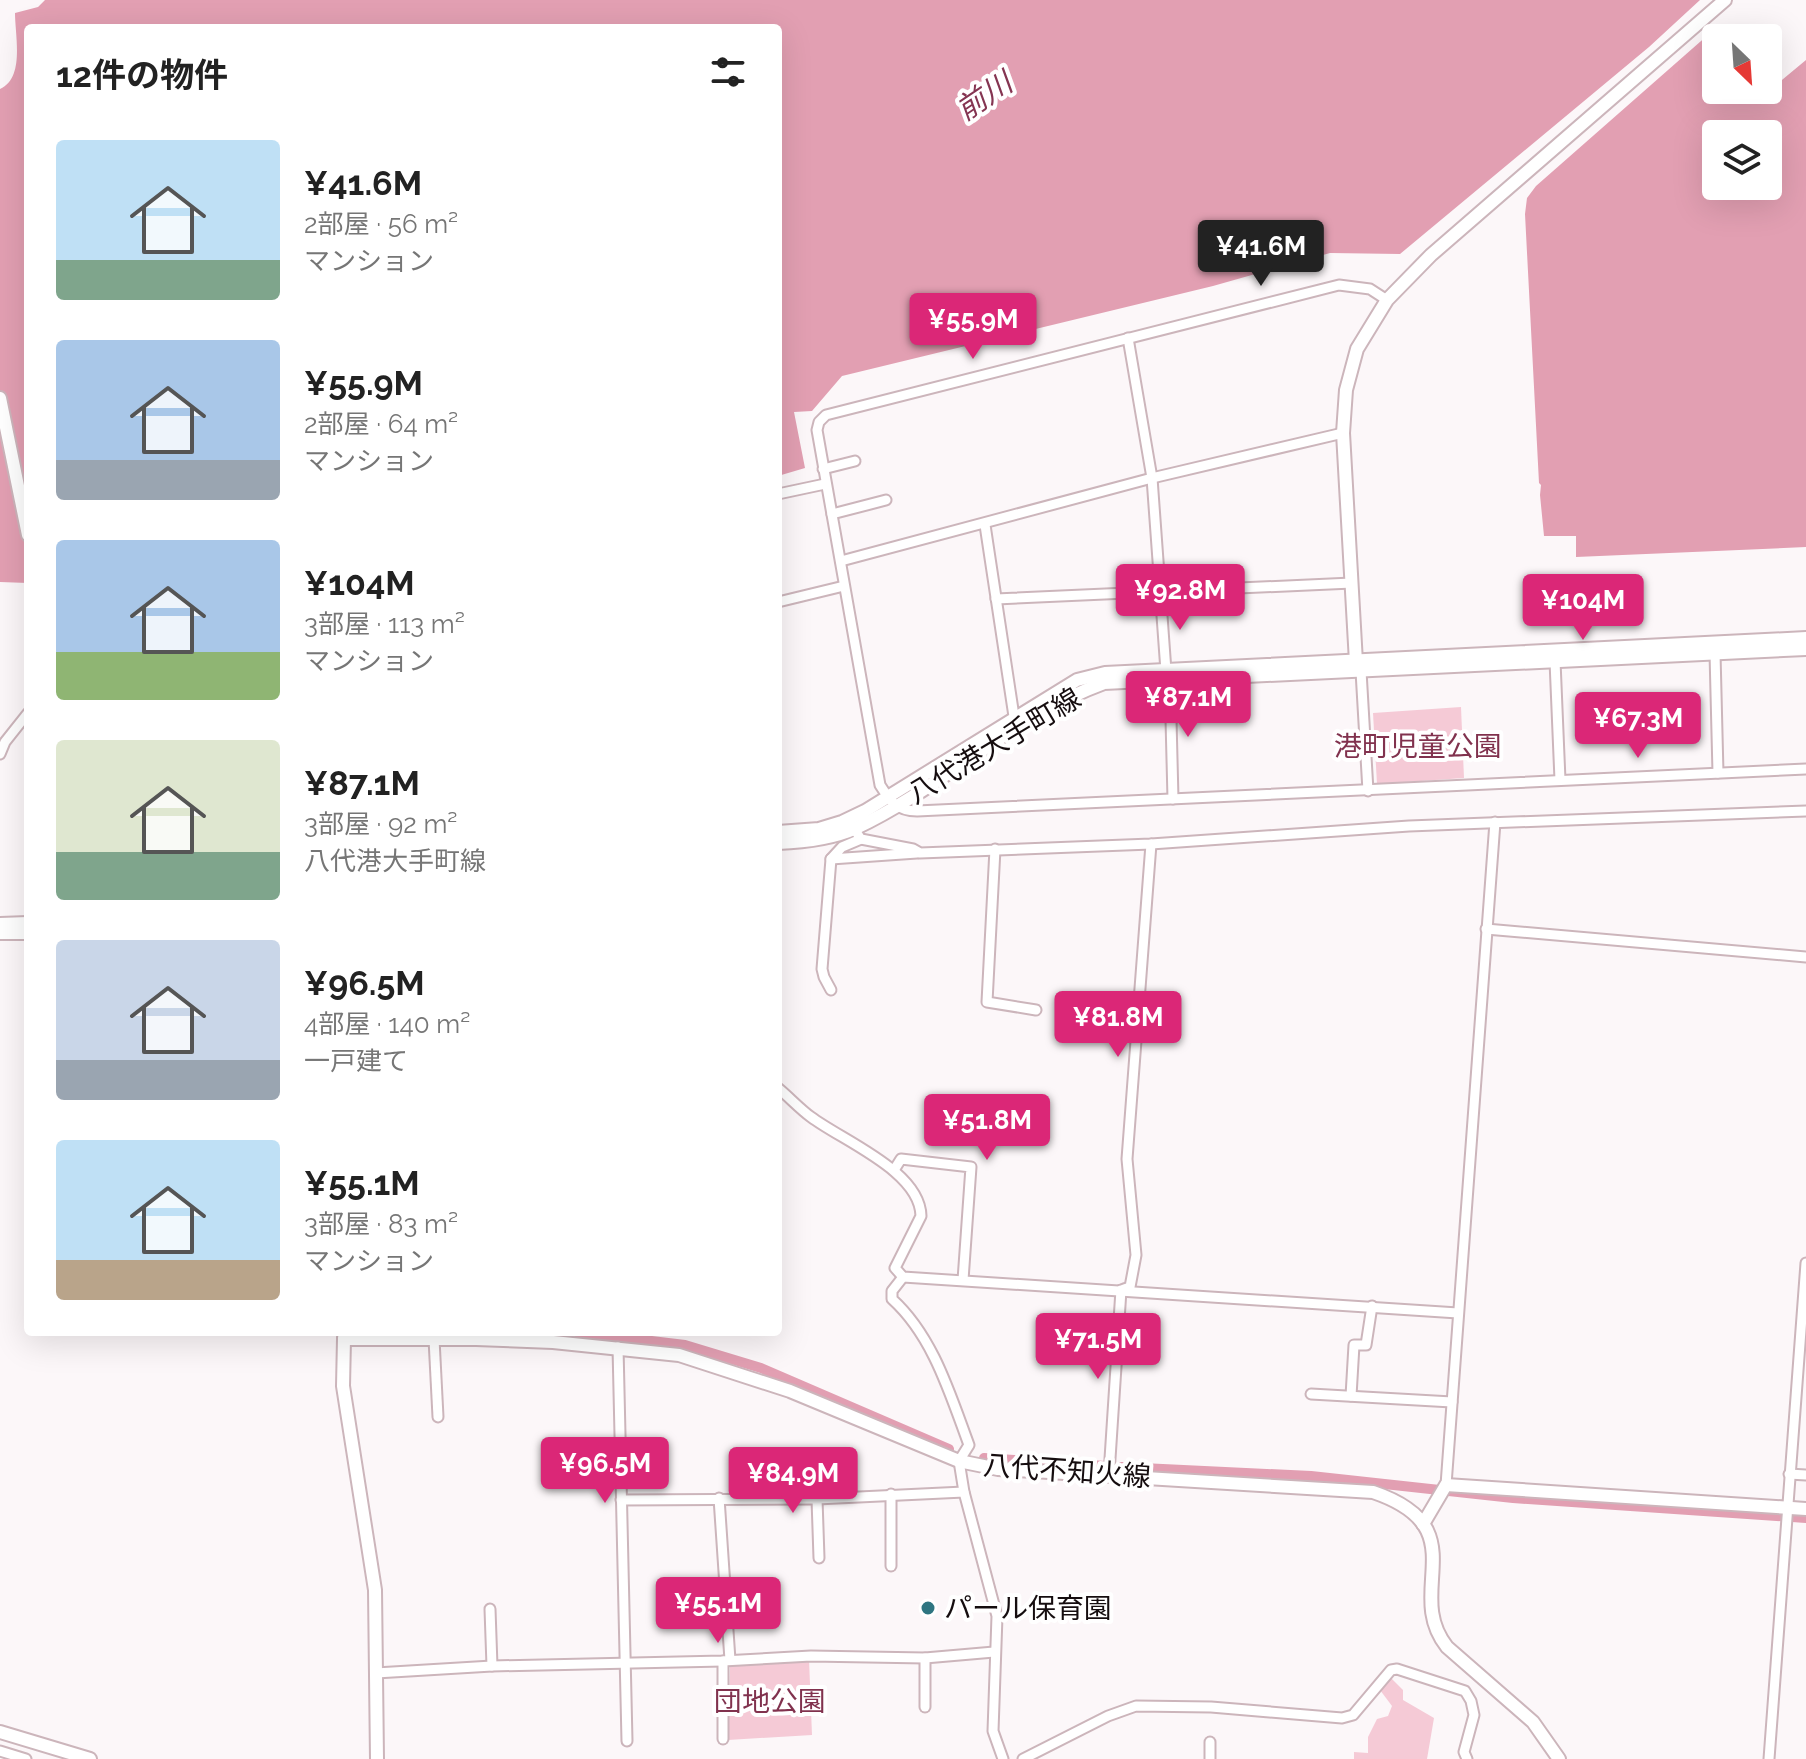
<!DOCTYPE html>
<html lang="ja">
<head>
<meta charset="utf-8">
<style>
	:root { --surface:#fff; --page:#f2f2f2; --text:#222; --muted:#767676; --accent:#db2777 }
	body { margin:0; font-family:Raleway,"Noto Sans JP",sans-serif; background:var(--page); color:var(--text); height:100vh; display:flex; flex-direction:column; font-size:30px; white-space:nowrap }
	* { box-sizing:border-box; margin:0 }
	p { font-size:26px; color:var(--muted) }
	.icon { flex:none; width:44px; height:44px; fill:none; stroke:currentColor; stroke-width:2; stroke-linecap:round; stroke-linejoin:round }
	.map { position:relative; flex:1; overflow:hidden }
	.details { position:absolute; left:24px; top:24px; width:758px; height:1312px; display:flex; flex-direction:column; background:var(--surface); border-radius:8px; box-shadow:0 8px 32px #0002 }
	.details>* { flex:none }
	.needle { width:52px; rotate:155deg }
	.controls { position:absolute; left:1702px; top:24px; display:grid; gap:16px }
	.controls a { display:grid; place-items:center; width:80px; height:80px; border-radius:8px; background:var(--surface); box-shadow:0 8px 32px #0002; font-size:40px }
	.price { position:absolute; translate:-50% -68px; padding:0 18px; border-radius:8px; background:var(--accent); color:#fff; font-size:26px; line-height:52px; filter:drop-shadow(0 2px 4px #0008) }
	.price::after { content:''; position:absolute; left:50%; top:48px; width:24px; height:18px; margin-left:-12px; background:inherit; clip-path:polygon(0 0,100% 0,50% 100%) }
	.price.selected { background:#222; color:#fff }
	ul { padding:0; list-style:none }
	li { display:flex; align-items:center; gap:24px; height:200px; padding:0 32px }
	li span { display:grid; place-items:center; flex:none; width:224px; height:160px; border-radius:8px; color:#555 }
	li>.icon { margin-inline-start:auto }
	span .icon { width:96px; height:96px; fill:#fffc; stroke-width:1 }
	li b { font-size:34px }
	h2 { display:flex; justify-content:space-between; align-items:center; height:96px; padding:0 32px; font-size:34px }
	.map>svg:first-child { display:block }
	.green { fill:#f5cad6 }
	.water { fill:#e29fb2; fill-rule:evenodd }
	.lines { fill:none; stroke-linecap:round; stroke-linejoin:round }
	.canal { stroke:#e29fb2; stroke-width:10 }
	.street-casing { stroke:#ccb5bb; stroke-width:13 }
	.secondary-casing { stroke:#ccb5bb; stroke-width:16 }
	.street { stroke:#fff; stroke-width:9 }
	.secondary { stroke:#fff; stroke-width:12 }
	.poi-dot { fill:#2e7581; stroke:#fff; stroke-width:3 }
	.labels { text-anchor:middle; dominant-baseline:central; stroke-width:8; stroke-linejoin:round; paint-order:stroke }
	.street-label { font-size:28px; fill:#150d0f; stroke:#fff }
	.park-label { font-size:28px; fill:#81324e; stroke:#fff }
	.poi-label { font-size:28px; fill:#150d0f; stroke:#fff; text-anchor:start }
	.water-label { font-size:30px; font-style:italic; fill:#853552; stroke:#fff }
</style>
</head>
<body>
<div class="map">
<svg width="1806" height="1759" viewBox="0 0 1806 1759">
	<rect width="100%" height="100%" fill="#fcf7f9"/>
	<!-- green -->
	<g class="green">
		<path d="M1461 707 1464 778 1377 784 1373 713Z"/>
		<path d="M809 1659 812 1735 728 1740 730 1666Z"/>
		<path d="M1388 1675 1403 1690V1700L1434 1718 1427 1759H1354V1752L1368 1753V1737L1377 1719 1388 1716 1392 1706 1380 1690Z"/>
	</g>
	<!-- water -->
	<g class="water">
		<path d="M45 0H1700L1649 47 1400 254 1330 253 1213 286 842 376 812 411 794 412 805 468 778 476V28H28V583L0 582V89C25 78 15 36 15 13L38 7Z"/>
		<path d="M1709 34 1716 42V90H1761L1765 94 1806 60V547L1576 557V536H1544L1540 495 1541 485 1539 483 1525 214 1527 198 1536 186ZM1716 134H1768V186H1716Z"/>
	</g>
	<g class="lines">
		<!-- canal -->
		<g class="canal">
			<path d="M576 1332 685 1345 761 1368 949 1449"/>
			<path d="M984 1458 1105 1466"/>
			<path d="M1121 1467 1311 1476 1513 1498 1806 1518"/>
		</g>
		<!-- street casing -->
		<g class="street-casing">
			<g id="street">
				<path d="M1387 300 1370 289 1339 285 826 415 819 422 817 430 880 785C890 801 897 811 917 811L1806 769"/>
				<path d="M1128 338 1152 478 1166 671 1170 679 1173 799"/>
				<path d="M823 469 855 461"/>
				<path d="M778 494 825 484"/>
				<path d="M832 514 886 500"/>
				<path d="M985 525 1015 723"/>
				<path d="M841 561 1152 478 1343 433"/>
				<path d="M996 599 1352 583"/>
				<path d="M778 602 844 586"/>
				<path d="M1715 653 1718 773"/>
				<path d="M1555 661 1560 780"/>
				<path d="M1361 671 1368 791"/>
				<path d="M0 754 5 742 28 713"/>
				<path d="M854 829 861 839 913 849 920 853 1151 844 1409 826 1806 811"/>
				<path d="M861 839 842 847 831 859 917 853"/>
				<path d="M995 849 987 1002 1036 1010"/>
				<path d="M831 859 822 969 824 977 831 990"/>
				<path d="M1486 929 1806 957"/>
				<path d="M778 1088C789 1097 800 1109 811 1117 843 1141 920 1171 921 1216L895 1268 903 1277 1458 1313"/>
				<path d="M894 1170 901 1159 971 1167 963 1280"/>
				<path d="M903 1277 892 1291V1299C933 1336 950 1394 969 1445L959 1461 964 1492 997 1616 993 1731 1003 1759"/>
				<path d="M1124 1289 1130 1287 1136 1255 1127 1159 1151 844"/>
				<path d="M434 1339 438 1417"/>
				<path d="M618 1347 627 1741"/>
				<path d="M1311 1394 1452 1402"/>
				<path d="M1351 1396 1354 1345H1366L1372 1306"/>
				<path d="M758 1454 759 1497"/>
				<path d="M1109 1474 1121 1290"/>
				<path d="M1789 1474 1806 1475"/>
				<path d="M1446 1485 1495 822"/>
				<path d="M891 1494V1566"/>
				<path d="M719 1498 730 1660"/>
				<path d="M817 1499 819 1558"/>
				<path d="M621 1500 817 1499 964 1492"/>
				<path d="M490 1609 492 1666"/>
				<path d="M925 1658V1707"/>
				<path d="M376 1673 492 1666 723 1661 811 1656 925 1658 994 1652"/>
				<path d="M723 1739V1661"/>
				<path d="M0 1751 26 1759"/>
				<path d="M1023 1759 1108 1716 1136 1706 1211 1707 1342 1718 1353 1715 1391 1670 1397 1669 1465 1691 1471 1701 1474 1715 1464 1752 1467 1759"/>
				<path d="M1210 1759V1742"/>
				<path d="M1769 1759 1806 1263"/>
			</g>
		</g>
		<!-- secondary casing -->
		<g class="secondary-casing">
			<g id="secondary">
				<path d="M0 398 28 535"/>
				<path d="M1360 669 1356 662 1343 433 1346 390 1357 349 1387 300 1431 255 1725 0"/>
				<path d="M778 832 819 829 842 822 865 811 1077 680 1105 673 1806 638"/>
				<path d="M778 843C803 842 832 839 856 828 943 787 1013 716 1104 683L1806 649"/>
				<path d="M0 924 28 923"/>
				<path d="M0 933H28"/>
				<path d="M345 1332 344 1339H476L553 1342 679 1355 790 1391 959 1461 998 1469 1373 1492C1479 1528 1402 1591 1447 1647L1533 1722 1559 1759"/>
				<path d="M344 1339 343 1386 375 1590 377 1759"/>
				<path d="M1423 1524 1446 1485 1806 1509"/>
				<path d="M0 1732 90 1759"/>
			</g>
		</g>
		<!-- street -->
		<use href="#street" class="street"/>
		<!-- secondary -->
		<use href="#secondary" class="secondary"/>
	</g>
	<!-- markers -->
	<circle class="poi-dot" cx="928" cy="1608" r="8"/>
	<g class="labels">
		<!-- street labels -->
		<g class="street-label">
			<text transform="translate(994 746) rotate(-31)">八代港大手町線</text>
			<text transform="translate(1067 1471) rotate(4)">八代不知火線</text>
		</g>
		<!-- park labels -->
		<g class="park-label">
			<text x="1418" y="746">港町児童公園</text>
			<text x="770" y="1701">団地公園</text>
		</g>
		<!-- poi labels -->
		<g class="poi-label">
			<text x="944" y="1608">パール保育園</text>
		</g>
		<!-- water labels -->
		<g class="water-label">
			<text transform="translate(984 96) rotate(-34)">前川</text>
		</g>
	</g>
</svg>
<div class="controls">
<a><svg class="needle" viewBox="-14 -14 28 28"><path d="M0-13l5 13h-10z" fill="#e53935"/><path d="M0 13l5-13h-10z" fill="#767676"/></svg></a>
<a><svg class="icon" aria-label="layers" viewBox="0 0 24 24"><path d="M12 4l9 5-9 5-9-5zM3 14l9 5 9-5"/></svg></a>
</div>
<b class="price selected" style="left:1261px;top:288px">¥41.6M</b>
<b class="price" style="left:973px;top:361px">¥55.9M</b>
<b class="price" style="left:1180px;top:632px">¥92.8M</b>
<b class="price" style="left:1583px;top:642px">¥104M</b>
<b class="price" style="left:1188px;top:739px">¥87.1M</b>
<b class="price" style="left:1638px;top:760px">¥67.3M</b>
<b class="price" style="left:1118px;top:1059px">¥81.8M</b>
<b class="price" style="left:987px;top:1162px">¥51.8M</b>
<b class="price" style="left:1098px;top:1381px">¥71.5M</b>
<b class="price" style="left:605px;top:1505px">¥96.5M</b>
<b class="price" style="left:793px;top:1515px">¥84.9M</b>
<b class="price" style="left:718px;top:1645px">¥55.1M</b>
<section class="details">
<h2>12件の物件<svg class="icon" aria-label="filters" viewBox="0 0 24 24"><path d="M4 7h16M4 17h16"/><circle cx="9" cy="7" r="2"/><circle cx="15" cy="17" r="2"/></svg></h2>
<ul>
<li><span style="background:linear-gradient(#bfe0f5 75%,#7fa58c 0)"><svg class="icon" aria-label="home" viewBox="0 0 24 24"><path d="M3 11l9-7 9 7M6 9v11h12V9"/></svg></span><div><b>¥41.6M</b><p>2部屋 · 56 m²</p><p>マンション</p></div></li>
<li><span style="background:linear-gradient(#a9c7e8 75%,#9aa5b1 0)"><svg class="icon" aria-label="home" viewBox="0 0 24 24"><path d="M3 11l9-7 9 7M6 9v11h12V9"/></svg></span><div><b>¥55.9M</b><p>2部屋 · 64 m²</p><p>マンション</p></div></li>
<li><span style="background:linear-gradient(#a9c7e8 70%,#8fb573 0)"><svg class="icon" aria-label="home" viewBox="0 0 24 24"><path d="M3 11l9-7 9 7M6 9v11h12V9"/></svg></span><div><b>¥104M</b><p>3部屋 · 113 m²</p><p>マンション</p></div></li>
<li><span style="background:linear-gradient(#dfe7d0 70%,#7fa58c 0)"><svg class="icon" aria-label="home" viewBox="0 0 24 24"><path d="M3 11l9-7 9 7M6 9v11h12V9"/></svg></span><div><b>¥87.1M</b><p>3部屋 · 92 m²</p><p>八代港大手町線</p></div></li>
<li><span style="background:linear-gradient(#c9d6e8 75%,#9aa5b1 0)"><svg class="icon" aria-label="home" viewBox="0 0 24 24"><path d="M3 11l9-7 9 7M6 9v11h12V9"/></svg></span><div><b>¥96.5M</b><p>4部屋 · 140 m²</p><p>一戸建て</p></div></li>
<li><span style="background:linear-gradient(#bfe0f5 75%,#b9a48a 0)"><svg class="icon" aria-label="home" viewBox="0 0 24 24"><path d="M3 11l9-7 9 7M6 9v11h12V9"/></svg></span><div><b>¥55.1M</b><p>3部屋 · 83 m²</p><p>マンション</p></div></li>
</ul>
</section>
</div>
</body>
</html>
